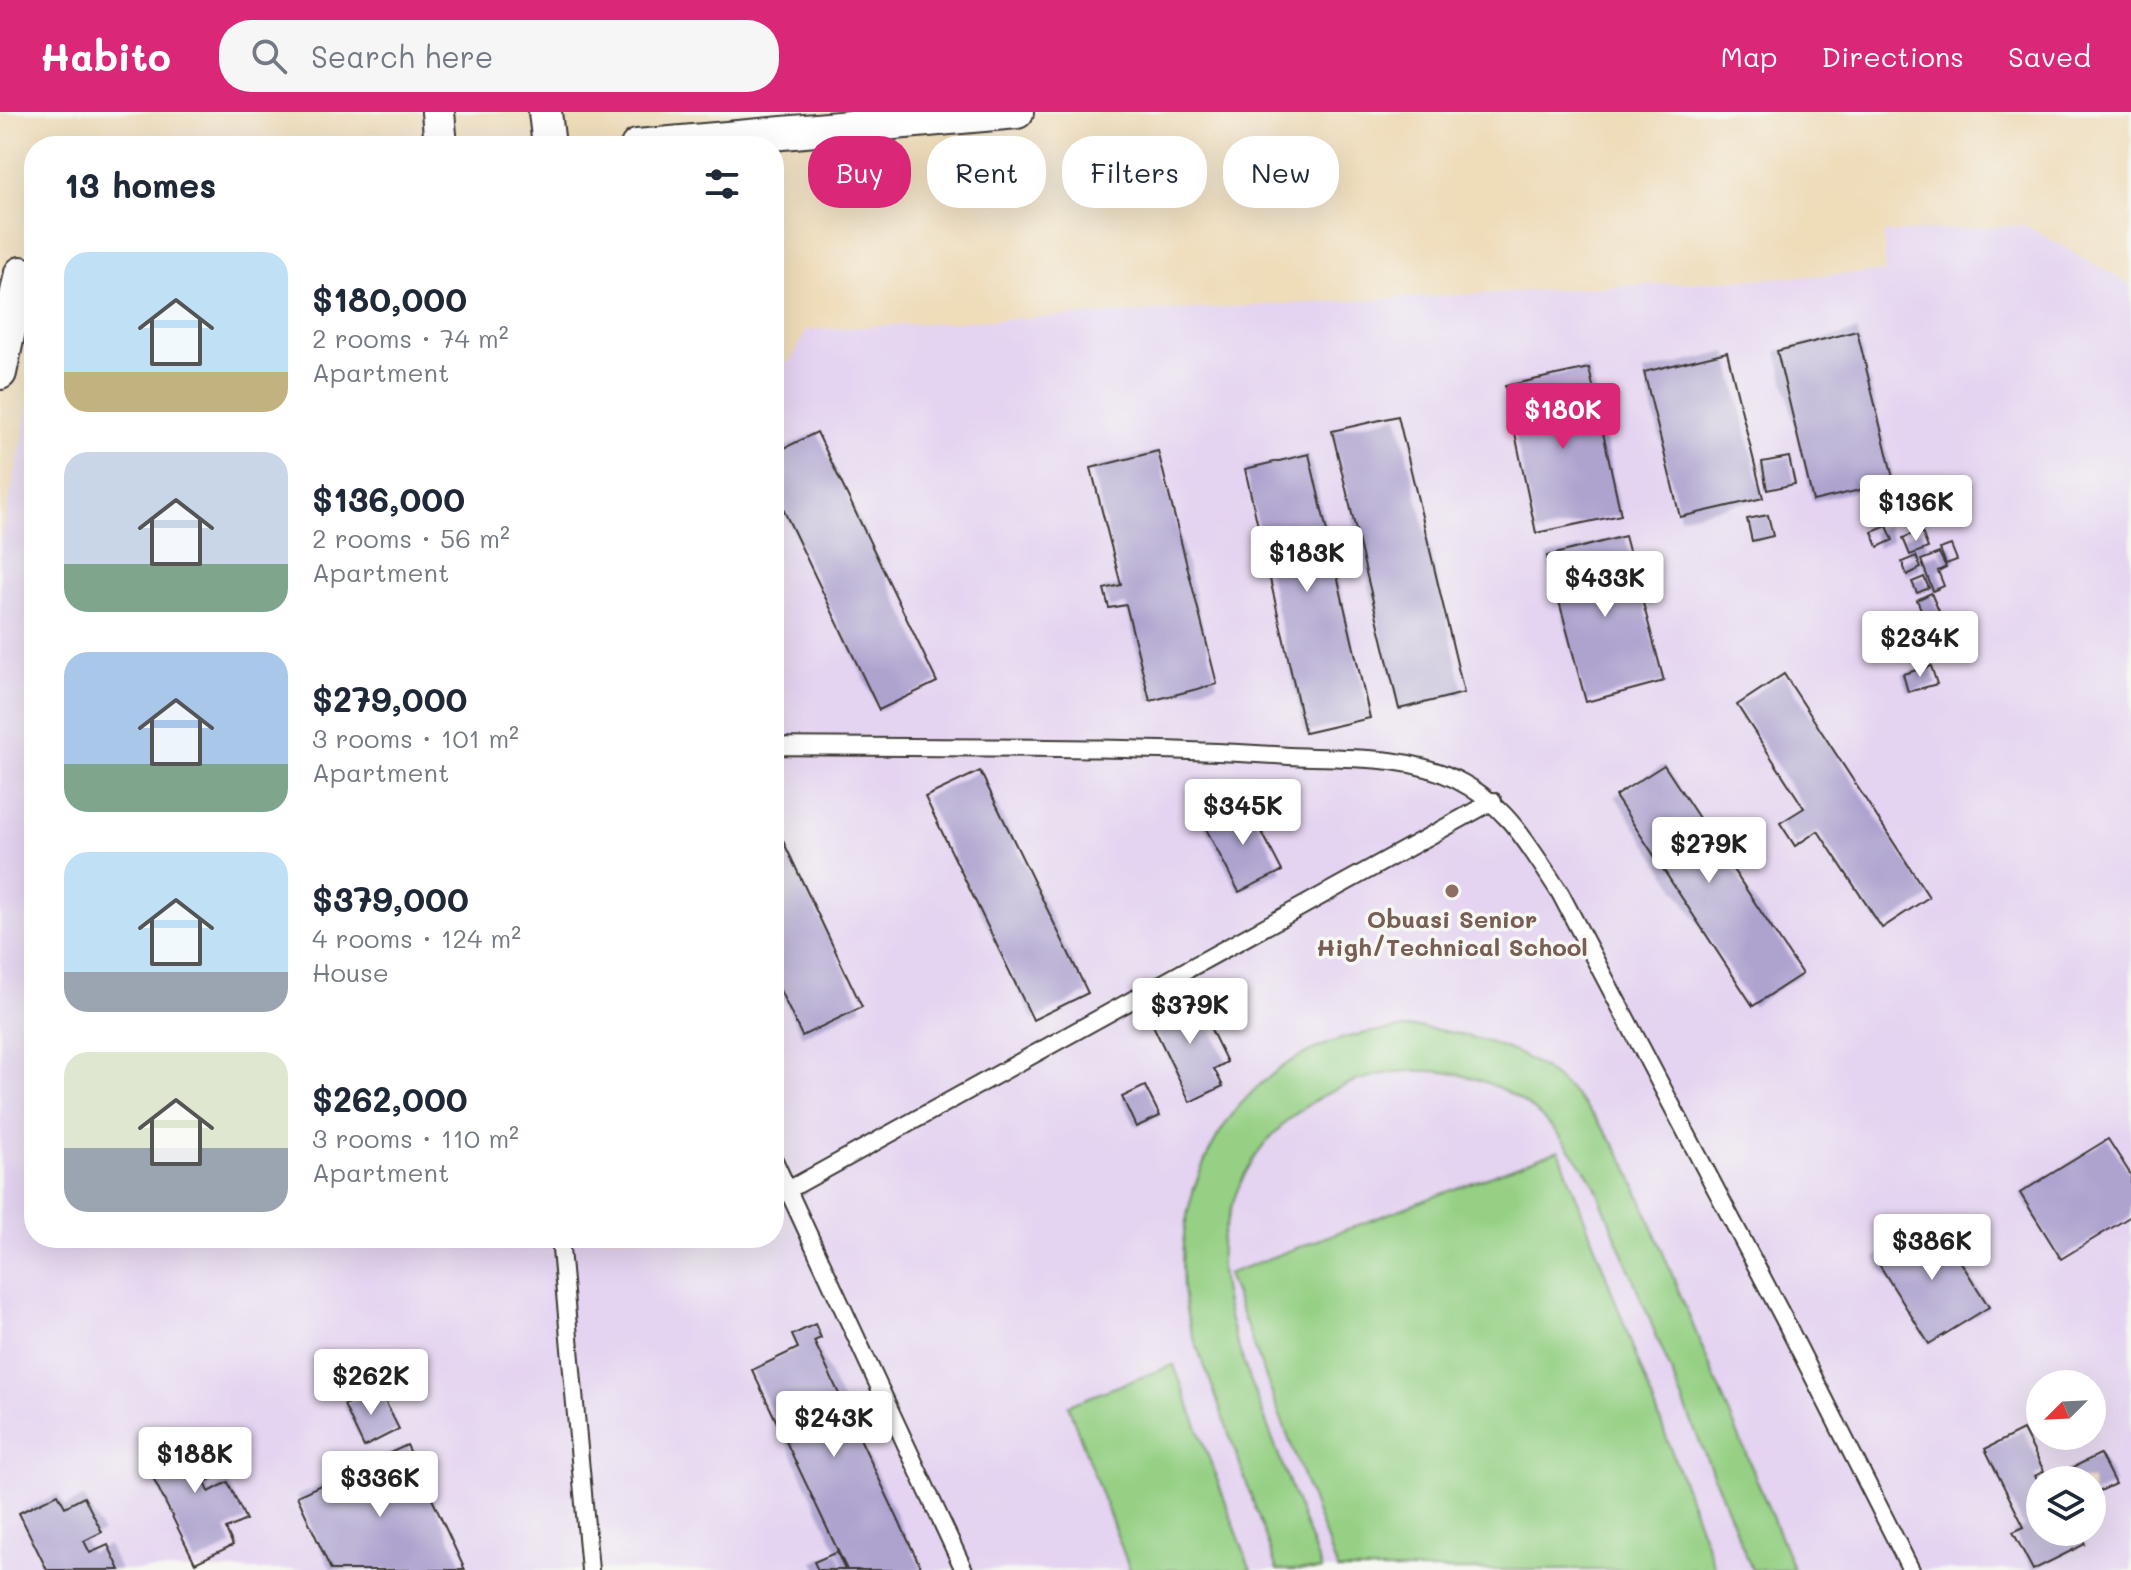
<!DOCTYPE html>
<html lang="en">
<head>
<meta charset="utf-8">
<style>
	:root { --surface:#fff; --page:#f6f6f7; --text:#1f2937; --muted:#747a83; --accent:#db2777 }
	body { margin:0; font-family:Mali,sans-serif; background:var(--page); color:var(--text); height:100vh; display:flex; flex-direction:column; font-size:30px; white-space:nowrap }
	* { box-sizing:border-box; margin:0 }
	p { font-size:26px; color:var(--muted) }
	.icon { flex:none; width:44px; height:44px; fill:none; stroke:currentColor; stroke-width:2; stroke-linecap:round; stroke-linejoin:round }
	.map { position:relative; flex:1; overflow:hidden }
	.details { position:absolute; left:24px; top:24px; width:760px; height:1112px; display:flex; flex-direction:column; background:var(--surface); border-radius:32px; box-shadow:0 8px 32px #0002 }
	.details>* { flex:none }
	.guide { position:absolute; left:808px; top:24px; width:760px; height:72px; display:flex; gap:16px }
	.needle { width:52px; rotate:246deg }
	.fabs { position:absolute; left:2026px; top:1258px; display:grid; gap:16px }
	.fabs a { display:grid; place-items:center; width:80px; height:80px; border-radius:50%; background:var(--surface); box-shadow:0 8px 32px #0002; font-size:40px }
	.price { position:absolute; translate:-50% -68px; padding:0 18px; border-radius:8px; background:#fff; color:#222; font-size:26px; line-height:52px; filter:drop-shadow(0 2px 4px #0008) }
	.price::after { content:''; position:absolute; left:50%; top:48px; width:24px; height:18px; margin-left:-12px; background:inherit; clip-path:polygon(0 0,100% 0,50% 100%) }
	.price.on { background:var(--accent); color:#fff }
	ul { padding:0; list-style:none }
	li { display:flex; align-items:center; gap:24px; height:200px; padding:0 40px }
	li span { display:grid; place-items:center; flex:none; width:224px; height:160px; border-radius:24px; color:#555 }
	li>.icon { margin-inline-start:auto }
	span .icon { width:96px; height:96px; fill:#fffc; stroke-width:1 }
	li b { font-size:34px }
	h2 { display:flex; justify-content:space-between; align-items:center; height:96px; padding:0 40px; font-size:34px }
	.tag { padding:0 28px; border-radius:32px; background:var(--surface); box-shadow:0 8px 32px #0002; font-size:28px; line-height:72px }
	.tag.on { background:var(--accent); color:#fff }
	header { display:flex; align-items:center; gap:48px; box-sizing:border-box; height:112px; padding:0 40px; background:var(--accent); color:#fff }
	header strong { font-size:38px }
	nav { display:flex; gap:44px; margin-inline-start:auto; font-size:28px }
	.search { width:560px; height:72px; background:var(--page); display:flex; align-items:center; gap:20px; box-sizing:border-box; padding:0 28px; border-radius:32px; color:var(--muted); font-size:30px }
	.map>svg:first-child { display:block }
	.built { fill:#e4d3f1; fill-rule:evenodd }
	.green { fill:#95d084; stroke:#587650; stroke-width:2 }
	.building { fill:#aea3cf }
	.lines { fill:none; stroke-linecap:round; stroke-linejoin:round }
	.service-casing { stroke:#3c3934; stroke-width:20 }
	.minor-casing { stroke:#3c3934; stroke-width:36 }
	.service { stroke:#fff; stroke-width:16 }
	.minor { stroke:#fff; stroke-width:32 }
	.education-dot { fill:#8d6e63; stroke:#f6f6f2; stroke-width:3 }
	.labels { text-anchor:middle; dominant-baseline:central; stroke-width:7; stroke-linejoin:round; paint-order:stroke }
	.education-label { font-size:24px; font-weight:bold; fill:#785e54; stroke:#f6f6f2 }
</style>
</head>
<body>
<header>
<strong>Habito</strong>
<div class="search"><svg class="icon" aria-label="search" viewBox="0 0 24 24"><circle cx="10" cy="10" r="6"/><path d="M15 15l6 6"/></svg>Search here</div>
<nav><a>Map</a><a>Directions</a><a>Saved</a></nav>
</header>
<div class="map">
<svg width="2131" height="1458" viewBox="0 0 2131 1458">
	<rect width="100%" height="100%" fill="#f6f6f2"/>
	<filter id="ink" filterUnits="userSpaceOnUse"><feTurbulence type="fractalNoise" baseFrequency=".0125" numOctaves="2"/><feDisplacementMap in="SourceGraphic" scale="16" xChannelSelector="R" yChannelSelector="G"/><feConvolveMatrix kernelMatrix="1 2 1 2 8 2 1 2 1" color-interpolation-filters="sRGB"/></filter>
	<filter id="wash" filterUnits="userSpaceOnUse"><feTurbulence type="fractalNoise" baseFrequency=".006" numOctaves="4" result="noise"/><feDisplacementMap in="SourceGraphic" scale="32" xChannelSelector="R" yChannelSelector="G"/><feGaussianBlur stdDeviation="1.8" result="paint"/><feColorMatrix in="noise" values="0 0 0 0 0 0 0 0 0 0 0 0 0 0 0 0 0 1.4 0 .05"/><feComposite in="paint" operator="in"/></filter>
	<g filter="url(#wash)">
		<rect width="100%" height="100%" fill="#efdcb9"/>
		<!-- built -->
		<path class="built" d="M2025 113 2131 173V1458H0V432L32 283 34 1126H774V251L790 250 807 218 1885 160 1884 121ZM2040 1272H2092V1324H2040ZM2040 1368H2092V1420H2040Z"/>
		<!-- green -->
		<g class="green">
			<path d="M1418 915C1522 929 1571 961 1626 1051L1794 1458H1752L1594 1071C1570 1036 1546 1000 1507 980 1399 924 1262 984 1230 1100 1227 1111 1221 1124 1221 1135 1218 1194 1242 1245 1262 1299 1282 1352 1302 1405 1322 1458H1277C1256 1397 1234 1335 1212 1274 1203 1248 1189 1220 1185 1193 1169 1090 1218 979 1317 936 1349 921 1383 918 1418 915Z"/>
			<path d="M1559 1038 1716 1458H1338L1227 1162Z"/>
			<path d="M1173 1253H1174L1251 1458H1130L1068 1293Z"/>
		</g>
		<g id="blocks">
			<!-- building -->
			<g class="building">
				<path d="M1857 219 1894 370 1813 389 1777 239Z"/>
				<path d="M1727 240 1763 386 1680 405 1644 260Z"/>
				<path d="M1589 256 1621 403 1536 421 1505 274Z"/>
				<path d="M1398 304 1464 581 1399 597 1332 319Z"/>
				<path d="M817 320 937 570 879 598 774 378V341Z"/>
				<path d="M1158 339 1217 572 1150 589 1126 493 1109 496 1104 477 1121 473 1091 356Z"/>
				<path d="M1309 342 1370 606 1305 621 1245 357Z"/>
				<path d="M1789 345 1795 372 1767 378 1762 350Z"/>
				<path d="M1768 403 1773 424 1752 429 1747 407Z"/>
				<path d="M1887 414 1893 428 1878 435 1872 420Z"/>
				<path d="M1921 418 1928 436 1910 443 1903 426Z"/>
				<path d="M1625 424 1664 569 1586 590 1547 444Z"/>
				<path d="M1951 433 1957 448 1946 452 1940 437Z"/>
				<path d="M1939 441 1946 455 1938 459 1944 474 1933 479 1921 448Z"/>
				<path d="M1916 444 1921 456 1907 463 1902 450Z"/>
				<path d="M1924 465 1929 476 1917 481 1912 470Z"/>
				<path d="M1931 481 1945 513 1931 520 1917 488Z"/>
				<path d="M1934 536 1937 548 1927 551 1924 539Z"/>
				<path d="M1931 554 1937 572 1908 580 1903 562Z"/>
				<path d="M1784 562 1929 785 1882 816 1818 719 1795 734 1780 711 1804 696 1737 593Z"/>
				<path d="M1664 653 1802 862 1753 894 1615 684Z"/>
				<path d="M980 659 1088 881 1033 908 925 685Z"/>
				<path d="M1246 689 1282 759 1239 780 1203 711Z"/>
				<path d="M774 710 862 895 802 924 774 866Z"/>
				<path d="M1193 881 1227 950 1214 957 1223 974 1190 990 1148 903Z"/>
				<path d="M1145 974 1160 1004 1136 1015 1122 985Z"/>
				<path d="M2108 1027 2131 1063V1104L2061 1147 2020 1081Z"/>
				<path d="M1935 1109 1989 1195 1929 1232 1875 1146Z"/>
				<path d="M815 1212 821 1226 814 1229 922 1458H847L752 1258 798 1236 792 1223Z"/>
				<path d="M378 1275 399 1317 364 1335 344 1293Z"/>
				<path d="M2023 1318 2044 1359 2035 1364 2040 1373V1420H2079L2085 1432 2033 1458 2013 1420 2024 1415 1985 1337Z"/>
				<path d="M180 1322 187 1336 207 1327 223 1361 205 1370 209 1380 228 1370 246 1408 226 1417 233 1433 195 1451 141 1341Z"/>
				<path d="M407 1333 465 1458H331L297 1384Z"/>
				<path d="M2100 1342 2115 1372 2092 1383V1368H2057L2055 1364Z"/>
				<path d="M58 1382 65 1395 84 1385 102 1420 84 1429 90 1441 108 1433 120 1458H47L19 1401Z"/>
				<path d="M837 1440 845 1458H818L814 1450Z"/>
			</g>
		</g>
	</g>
	<g filter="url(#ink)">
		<use href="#blocks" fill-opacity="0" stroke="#3c3934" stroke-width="2"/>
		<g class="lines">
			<!-- service casing -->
			<g class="service-casing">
				<g id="service">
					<path d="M774 634C945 636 1118 633 1289 644 1343 647 1405 642 1455 667 1508 693 1529 734 1560 781L1783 1205 1911 1458"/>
					<path d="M774 1048 964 1458"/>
					<path d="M788 1078 1493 689"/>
					<path d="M560 1126 590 1458"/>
				</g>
			</g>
			<!-- minor casing -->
			<g class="minor-casing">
				<g id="minor">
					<path d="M438 0 441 34"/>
					<path d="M545 0 549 34"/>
					<path d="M637 34 1017 0"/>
					<path d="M0 261 21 161"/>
				</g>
			</g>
			<!-- service -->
			<use href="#service" class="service"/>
			<!-- minor -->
			<use href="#minor" class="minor"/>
		</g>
	</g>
	<!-- markers -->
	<circle class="education-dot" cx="1452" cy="779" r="8"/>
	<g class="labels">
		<!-- education labels -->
		<g class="education-label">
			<text x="1452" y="806">Obuasi Senior<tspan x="1452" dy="28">High/Technical School</tspan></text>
		</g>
	</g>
</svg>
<div class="fabs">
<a><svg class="needle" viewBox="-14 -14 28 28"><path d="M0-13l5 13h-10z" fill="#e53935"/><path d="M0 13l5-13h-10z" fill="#747a83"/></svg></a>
<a><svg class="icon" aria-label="layers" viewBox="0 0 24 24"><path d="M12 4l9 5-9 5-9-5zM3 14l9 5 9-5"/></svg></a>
</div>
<b class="price on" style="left:1563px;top:339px">$180K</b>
<b class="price" style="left:1916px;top:431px">$136K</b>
<b class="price" style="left:1307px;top:482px">$183K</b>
<b class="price" style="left:1605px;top:507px">$433K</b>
<b class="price" style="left:1920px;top:567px">$234K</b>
<b class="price" style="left:1243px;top:735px">$345K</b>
<b class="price" style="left:1709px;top:773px">$279K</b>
<b class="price" style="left:1190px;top:934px">$379K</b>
<b class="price" style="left:1932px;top:1170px">$386K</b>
<b class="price" style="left:371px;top:1305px">$262K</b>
<b class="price" style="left:834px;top:1347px">$243K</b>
<b class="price" style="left:195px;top:1383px">$188K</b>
<b class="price" style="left:380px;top:1407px">$336K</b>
<div class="guide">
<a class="tag on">Buy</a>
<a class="tag">Rent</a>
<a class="tag">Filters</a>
<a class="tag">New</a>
</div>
<section class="details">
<h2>13 homes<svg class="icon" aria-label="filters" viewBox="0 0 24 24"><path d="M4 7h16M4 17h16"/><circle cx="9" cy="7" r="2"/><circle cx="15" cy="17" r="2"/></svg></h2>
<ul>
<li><span style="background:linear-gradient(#bfe0f5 75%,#c2b280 0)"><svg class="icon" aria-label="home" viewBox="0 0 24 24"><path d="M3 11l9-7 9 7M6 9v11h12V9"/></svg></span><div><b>$180,000</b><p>2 rooms · 74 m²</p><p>Apartment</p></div></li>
<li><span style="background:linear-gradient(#c9d6e8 70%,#7fa58c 0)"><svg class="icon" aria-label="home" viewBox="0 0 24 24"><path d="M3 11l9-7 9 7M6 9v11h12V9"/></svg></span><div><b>$136,000</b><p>2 rooms · 56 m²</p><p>Apartment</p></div></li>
<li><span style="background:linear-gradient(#a9c7e8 70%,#7fa58c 0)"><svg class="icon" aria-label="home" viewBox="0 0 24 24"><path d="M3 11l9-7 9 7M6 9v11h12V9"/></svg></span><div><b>$279,000</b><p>3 rooms · 101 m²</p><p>Apartment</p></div></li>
<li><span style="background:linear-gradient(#bfe0f5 75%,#9aa5b1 0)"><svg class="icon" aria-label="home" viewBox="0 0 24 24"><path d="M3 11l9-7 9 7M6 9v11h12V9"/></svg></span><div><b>$379,000</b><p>4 rooms · 124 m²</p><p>House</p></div></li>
<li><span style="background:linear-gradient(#dfe7d0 60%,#9aa5b1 0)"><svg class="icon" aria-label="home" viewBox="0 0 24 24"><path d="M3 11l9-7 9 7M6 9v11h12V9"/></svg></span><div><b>$262,000</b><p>3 rooms · 110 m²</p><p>Apartment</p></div></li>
</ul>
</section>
</div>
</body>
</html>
